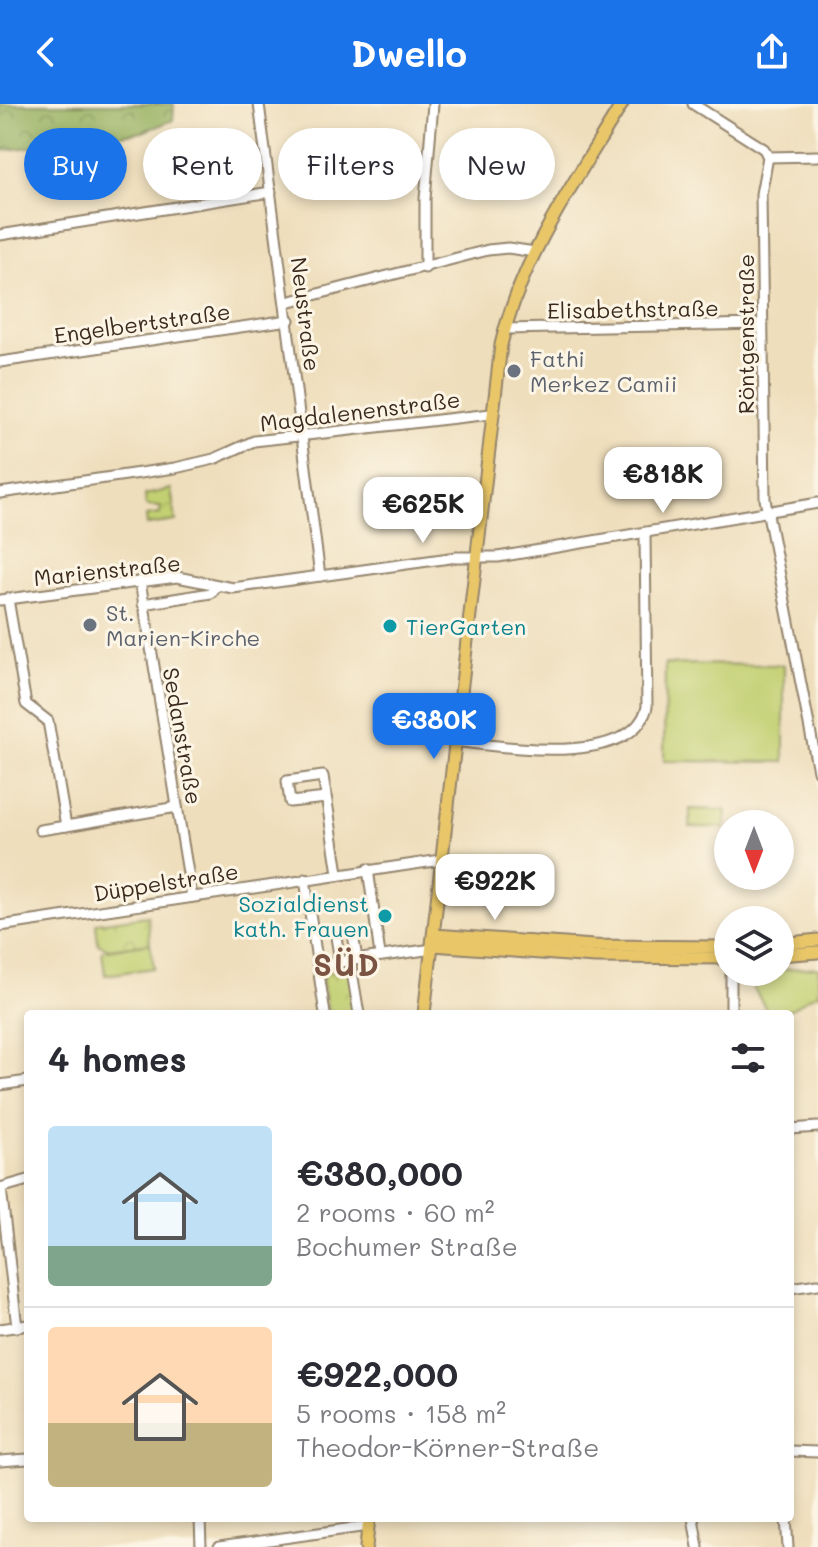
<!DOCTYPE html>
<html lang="en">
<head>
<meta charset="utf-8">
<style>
	:root { --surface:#fff; --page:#f7f7f7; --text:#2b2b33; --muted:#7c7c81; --line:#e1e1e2; --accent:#1a73e8 }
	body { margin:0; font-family:Mali,sans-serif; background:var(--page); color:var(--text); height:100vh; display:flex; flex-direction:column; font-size:30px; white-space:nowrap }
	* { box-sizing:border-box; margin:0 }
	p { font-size:26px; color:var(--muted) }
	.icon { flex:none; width:44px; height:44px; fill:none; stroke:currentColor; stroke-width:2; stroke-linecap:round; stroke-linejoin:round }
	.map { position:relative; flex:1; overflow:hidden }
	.sheet { position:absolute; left:24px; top:906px; width:770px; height:512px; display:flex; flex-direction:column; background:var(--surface); border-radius:8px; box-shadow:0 4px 12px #0003 }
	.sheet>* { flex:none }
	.banner { position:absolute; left:24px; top:24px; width:770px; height:72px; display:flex; gap:16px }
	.needle { width:52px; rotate:180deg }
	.controls { position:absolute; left:714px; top:706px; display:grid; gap:16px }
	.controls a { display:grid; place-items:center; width:80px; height:80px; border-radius:50%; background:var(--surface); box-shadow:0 4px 12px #0003; font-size:40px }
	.price { position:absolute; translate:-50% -68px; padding:0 18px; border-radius:16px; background:#fff; color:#222; font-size:26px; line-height:52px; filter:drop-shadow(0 2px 4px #0008) }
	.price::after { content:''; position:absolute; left:50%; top:48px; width:24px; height:18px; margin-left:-12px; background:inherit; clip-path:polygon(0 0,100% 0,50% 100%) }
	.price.current { background:var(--accent); color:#fff }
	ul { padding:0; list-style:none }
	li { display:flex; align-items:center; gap:24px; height:200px; padding:0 24px }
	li+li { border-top:2px solid var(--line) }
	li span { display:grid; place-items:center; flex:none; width:224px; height:160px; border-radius:8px; color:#555 }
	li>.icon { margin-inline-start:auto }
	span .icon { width:96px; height:96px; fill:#fffc; stroke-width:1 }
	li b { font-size:34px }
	h2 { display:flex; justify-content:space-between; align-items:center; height:96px; padding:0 24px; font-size:34px }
	.pill { padding:0 28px; border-radius:36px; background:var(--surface); box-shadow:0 4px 12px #0003; font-size:28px; line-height:72px }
	.pill.current { background:var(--accent); color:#fff }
	header { display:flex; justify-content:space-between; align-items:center; height:104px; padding:0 24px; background:var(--accent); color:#fff; font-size:36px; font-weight:700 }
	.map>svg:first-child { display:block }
	.grass { fill:#c2d072; stroke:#7e7d48; stroke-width:2 }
	.forest { fill:url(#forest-crowns); stroke:#6a6e41; stroke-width:2 }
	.park { fill:url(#park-crowns); stroke:#7e7d48; stroke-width:2 }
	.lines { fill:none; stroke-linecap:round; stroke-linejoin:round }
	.minor-casing { stroke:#94846d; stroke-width:13 }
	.major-casing { stroke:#94846d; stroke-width:15 }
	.minor { stroke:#fff; stroke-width:9 }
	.major { stroke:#e9c769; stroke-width:11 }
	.worship-dot { fill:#6b7280; stroke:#fcf5e5; stroke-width:3 }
	.culture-dot { fill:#0f9aa8; stroke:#fcf5e5; stroke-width:3 }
	.labels { text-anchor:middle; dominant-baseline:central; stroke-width:6; stroke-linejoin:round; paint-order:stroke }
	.street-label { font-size:22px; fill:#3b2a1e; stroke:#fcf5e5 }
	.worship-label { font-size:22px; fill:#5b616d; stroke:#fcf5e5; text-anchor:start }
	.culture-label { font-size:22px; fill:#0d838f; stroke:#fcf5e5; text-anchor:start }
	.district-label { font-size:30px; font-weight:bold; letter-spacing:2px; fill:#7b5342; stroke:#fcf5e5 }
</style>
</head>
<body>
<header><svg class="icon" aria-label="back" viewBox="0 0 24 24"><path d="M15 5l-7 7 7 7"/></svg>Dwello<svg class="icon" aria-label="share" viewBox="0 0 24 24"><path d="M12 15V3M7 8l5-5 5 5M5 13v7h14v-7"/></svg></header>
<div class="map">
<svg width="818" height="1443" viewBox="0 0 818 1443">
	<defs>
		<pattern id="forest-crowns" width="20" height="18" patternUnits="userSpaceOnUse" patternTransform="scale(2)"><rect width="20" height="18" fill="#99b264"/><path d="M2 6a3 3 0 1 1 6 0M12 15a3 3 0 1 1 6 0" fill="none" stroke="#7e9152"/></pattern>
		<pattern id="park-crowns" width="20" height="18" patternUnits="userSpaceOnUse" patternTransform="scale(2)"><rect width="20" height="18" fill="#c2d072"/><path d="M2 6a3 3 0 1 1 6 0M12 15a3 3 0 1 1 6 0" fill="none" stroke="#a8b362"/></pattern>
	</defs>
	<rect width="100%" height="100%" fill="#fcf5e5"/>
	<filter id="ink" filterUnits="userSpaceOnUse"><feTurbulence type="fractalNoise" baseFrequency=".0125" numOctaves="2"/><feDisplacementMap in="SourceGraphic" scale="16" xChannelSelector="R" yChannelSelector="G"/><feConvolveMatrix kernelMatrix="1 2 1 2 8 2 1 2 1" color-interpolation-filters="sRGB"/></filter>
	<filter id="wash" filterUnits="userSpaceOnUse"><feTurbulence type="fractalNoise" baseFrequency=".006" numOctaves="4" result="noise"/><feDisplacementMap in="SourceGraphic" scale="32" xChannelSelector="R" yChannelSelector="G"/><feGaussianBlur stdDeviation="1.8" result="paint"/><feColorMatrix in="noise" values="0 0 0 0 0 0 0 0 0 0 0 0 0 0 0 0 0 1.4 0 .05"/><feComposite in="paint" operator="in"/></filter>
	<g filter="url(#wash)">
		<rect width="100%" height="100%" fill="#eedebc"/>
		<!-- grass -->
		<g class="grass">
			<path d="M665 560 784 561V658L664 657Z"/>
			<path d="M690 705 726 706 725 724 690 723Z"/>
			<path d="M150 839 154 864 105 871 102 847Z"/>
			<path d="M818 863V890C804 891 797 910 769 910L747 873V868Z"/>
		</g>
		<!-- forest -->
		<path class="forest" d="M0 0H174L173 16 143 28 0 47Z"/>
		<!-- park -->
		<g class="park">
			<path d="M171 385 176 417 147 421 146 412 160 410 161 403 146 402 145 391Z"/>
			<path d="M148 812 150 839 109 845 98 840 96 819Z"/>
			<path d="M350 865 357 910H328L321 869Z"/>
		</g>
	</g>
	<g filter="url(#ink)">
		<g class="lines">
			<!-- minor casing -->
			<g class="minor-casing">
				<g id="minor">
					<path d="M259 0 320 472"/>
					<path d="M693 0 764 45 768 53 818 52"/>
					<path d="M768 53 761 90 765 395 818 667"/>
					<path d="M0 131 271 88"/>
					<path d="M425 164V95L433 0"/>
					<path d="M287 198 488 146 508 144 535 148"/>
					<path d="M504 225 762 220"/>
					<path d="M0 258 289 216"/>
					<path d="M0 389 175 364 214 355 254 337 491 310"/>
					<path d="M140 477 192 793"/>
					<path d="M8 495 26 600 48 617 66 722 177 703"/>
					<path d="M0 496 177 473 233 484 457 453H498L818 399"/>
					<path d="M143 500 211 489 217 482"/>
					<path d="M453 637C501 642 632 665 647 603L645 430"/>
					<path d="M326 694 290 698 287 677 323 672 338 769"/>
					<path d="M40 726 66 722"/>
					<path d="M368 765 380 851"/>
					<path d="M305 775 325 910"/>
					<path d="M0 822 441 756"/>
					<path d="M353 830 357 855"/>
					<path d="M336 833 340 857"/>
					<path d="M350 856 359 910"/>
					<path d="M318 861 433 845"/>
					<path d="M731 910V868"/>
					<path d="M0 981 28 977"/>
					<path d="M790 1025 818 1023"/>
					<path d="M0 1084 28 1076"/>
					<path d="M1 1084 17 1223"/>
					<path d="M790 1184 818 1180"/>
					<path d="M0 1225 28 1221"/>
					<path d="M790 1347 818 1348"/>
					<path d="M0 1357 28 1355"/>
					<path d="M200 1414 201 1443"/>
					<path d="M693 1414 698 1443"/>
					<path d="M786 1414 788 1443"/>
					<path d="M219 1443 368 1422"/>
				</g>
			</g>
			<!-- major casing -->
			<g class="major-casing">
				<g id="major">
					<path d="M434 831 594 842 728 843"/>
					<path d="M780 840 818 836"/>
					<path d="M433 841 595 853 728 854"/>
					<path d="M780 851 818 848"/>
					<path d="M424 910 501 241C521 153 576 76 622 0"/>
					<path d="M366 1443 369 1414"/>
				</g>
			</g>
			<!-- minor -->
			<use href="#minor" class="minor"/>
			<!-- major -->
			<use href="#major" class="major"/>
		</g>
	</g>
	<!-- markers -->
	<g class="worship-dot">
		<circle cx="514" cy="267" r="8"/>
		<circle cx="90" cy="521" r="8"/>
	</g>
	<g class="culture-dot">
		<circle cx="390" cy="522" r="8"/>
		<circle cx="385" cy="812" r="8"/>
	</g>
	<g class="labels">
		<!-- street labels -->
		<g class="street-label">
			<text transform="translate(633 205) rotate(-1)">Elisabethstraße</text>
			<text transform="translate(306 210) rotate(83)">Neustraße</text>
			<text transform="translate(142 219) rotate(-8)">Engelbertstraße</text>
			<text transform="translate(745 230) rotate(-90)">Röntgenstraße</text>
			<text transform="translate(360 307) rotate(-7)">Magdalenenstraße</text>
			<text transform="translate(107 466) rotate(-6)">Marienstraße</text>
			<text transform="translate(183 632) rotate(80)">Sedanstraße</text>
			<text transform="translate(166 778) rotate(-9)">Düppelstraße</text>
		</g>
		<!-- worship labels -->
		<g class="worship-label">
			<text x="530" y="254">Fathi<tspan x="530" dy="25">Merkez Camii</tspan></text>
			<text x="106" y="508">St.<tspan x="106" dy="25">Marien-Kirche</tspan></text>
		</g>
		<!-- culture labels -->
		<g class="culture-label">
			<text x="406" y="522">TierGarten</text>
			<text x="369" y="799" text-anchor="end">Sozialdienst<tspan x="369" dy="25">kath. Frauen</tspan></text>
		</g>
		<!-- district labels -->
		<g class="district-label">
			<text x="347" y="860">SÜD</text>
		</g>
	</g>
</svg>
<div class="controls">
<a><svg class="needle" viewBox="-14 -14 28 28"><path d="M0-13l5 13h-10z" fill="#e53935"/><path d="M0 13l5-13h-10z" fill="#7c7c81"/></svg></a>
<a><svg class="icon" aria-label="layers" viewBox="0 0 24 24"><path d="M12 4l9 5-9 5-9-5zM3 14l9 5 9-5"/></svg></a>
</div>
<b class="price" style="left:663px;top:411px">€818K</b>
<b class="price" style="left:423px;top:441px">€625K</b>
<b class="price current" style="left:434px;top:657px">€380K</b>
<b class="price" style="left:495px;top:818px">€922K</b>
<div class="banner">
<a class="pill current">Buy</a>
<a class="pill">Rent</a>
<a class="pill">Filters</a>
<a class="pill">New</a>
</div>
<section class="sheet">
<h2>4 homes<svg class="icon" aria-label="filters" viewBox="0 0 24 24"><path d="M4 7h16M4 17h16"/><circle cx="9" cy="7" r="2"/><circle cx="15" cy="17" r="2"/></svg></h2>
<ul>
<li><span style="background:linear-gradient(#bfe0f5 75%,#7fa58c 0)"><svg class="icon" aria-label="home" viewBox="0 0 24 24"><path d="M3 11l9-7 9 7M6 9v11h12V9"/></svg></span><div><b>€380,000</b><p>2 rooms · 60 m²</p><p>Bochumer Straße</p></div></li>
<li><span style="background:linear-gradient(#ffd9b3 60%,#c2b280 0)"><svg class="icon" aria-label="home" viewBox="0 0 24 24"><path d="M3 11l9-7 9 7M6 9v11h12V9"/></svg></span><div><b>€922,000</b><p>5 rooms · 158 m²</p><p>Theodor-Körner-Straße</p></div></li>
</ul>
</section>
</div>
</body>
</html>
